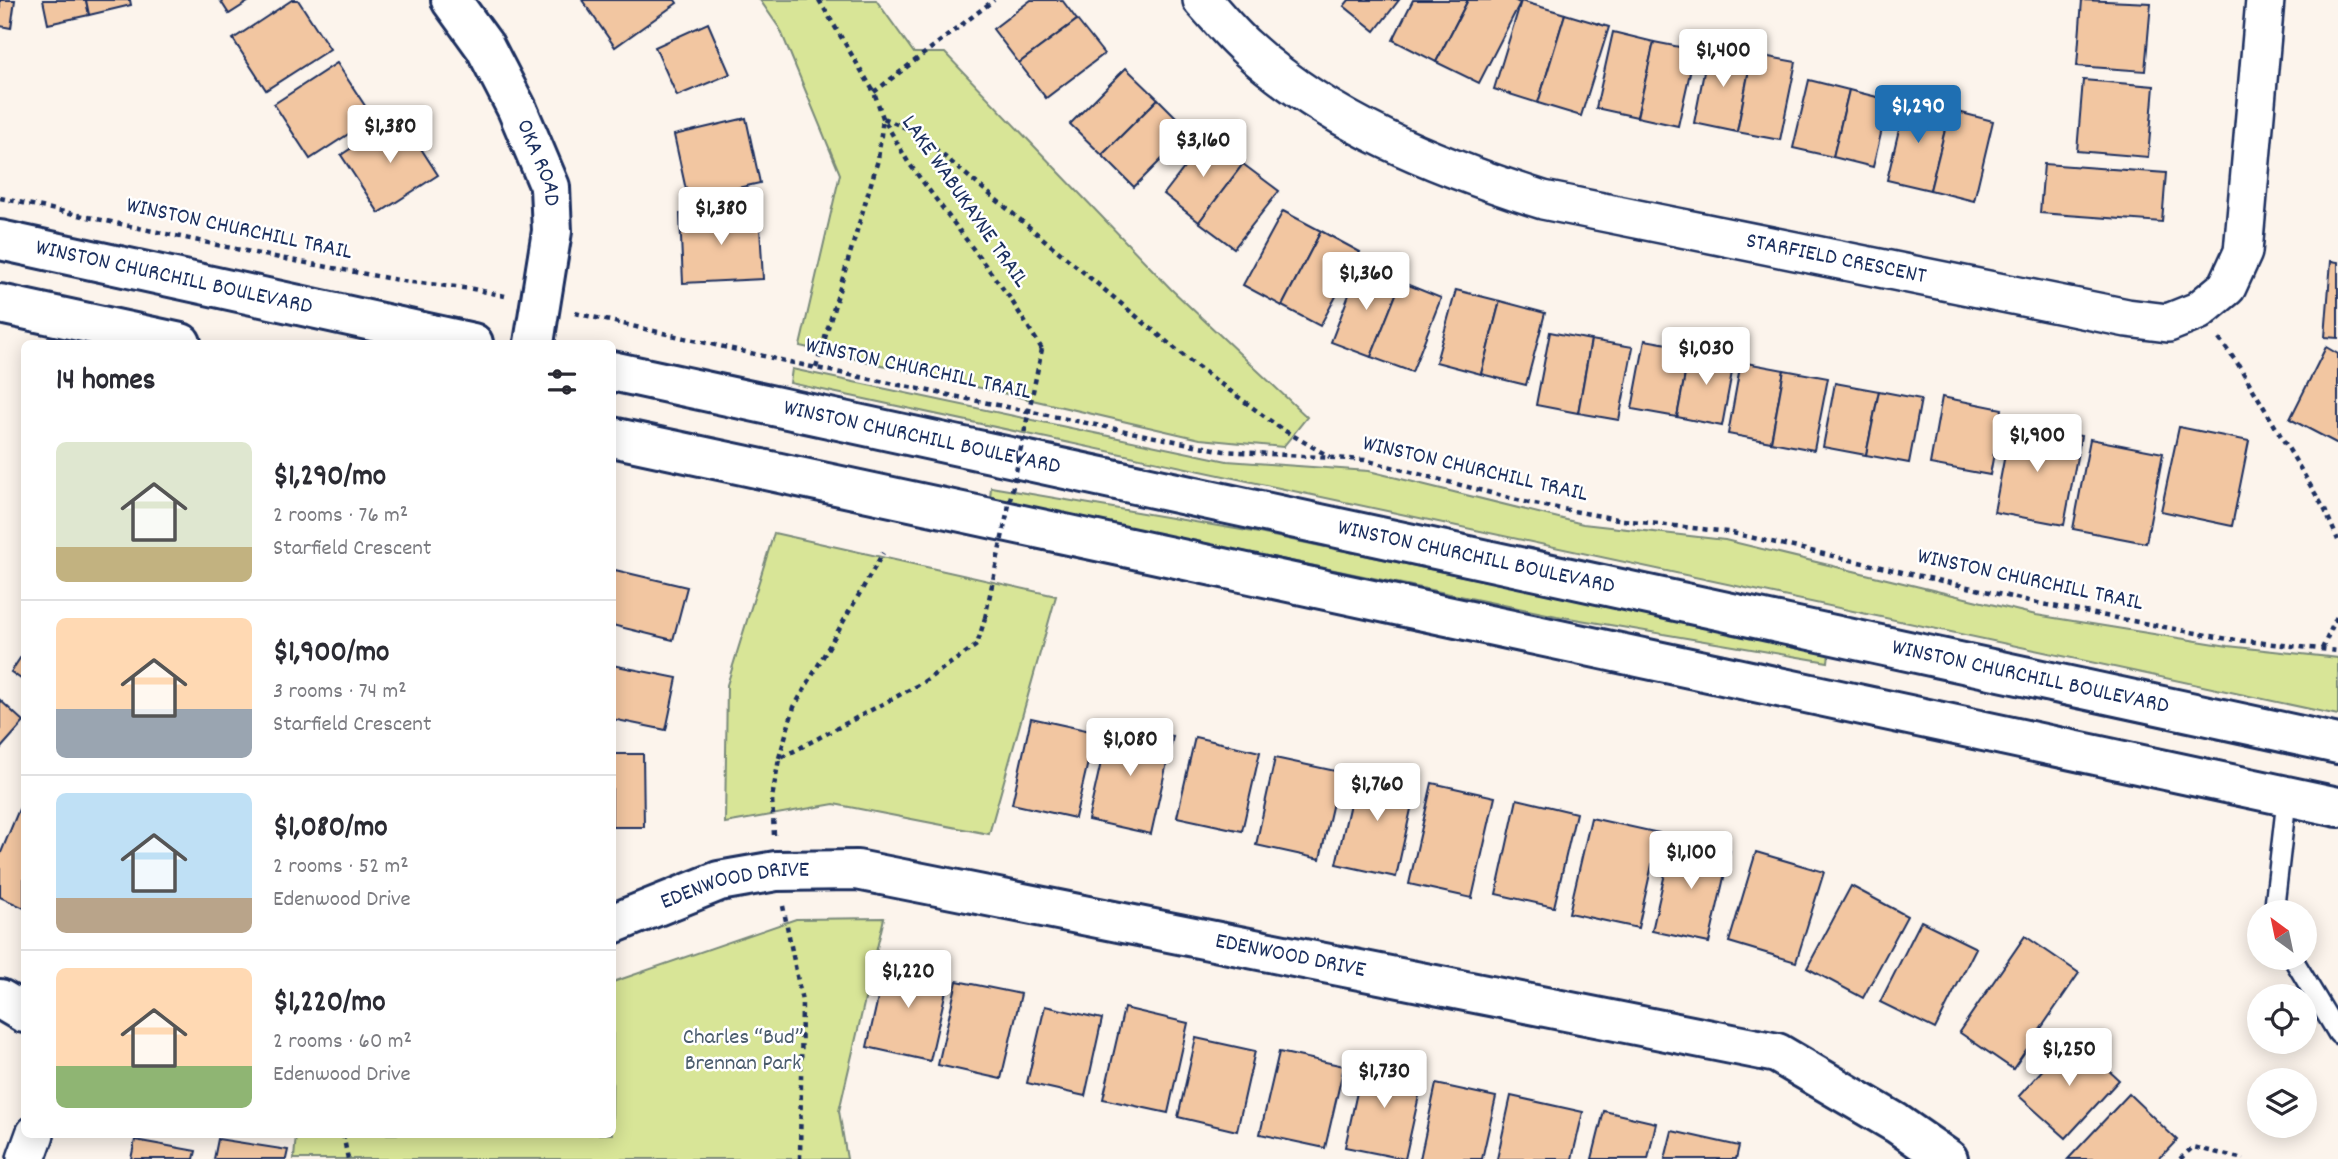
<!DOCTYPE html>
<html lang="en">
<head>
<meta charset="utf-8">
<style>
	:root { --surface:#fff; --page:#f7f7f7; --text:#2b2b33; --muted:#7c7c81; --line:#e1e1e2; --accent:#1f6fb2 }
	body { margin:0; font-family:Dekko,sans-serif; background:var(--page); color:var(--text); height:100vh; display:flex; flex-direction:column; font-size:26px; white-space:nowrap }
	* { box-sizing:border-box; margin:0 }
	p { font-size:23px; color:var(--muted) }
	.icon { flex:none; width:38px; height:38px; fill:none; stroke:currentColor; stroke-width:2; stroke-linecap:round; stroke-linejoin:round }
	.map { position:relative; flex:1; overflow:hidden }
	.panel { position:absolute; left:21px; top:340px; width:595px; height:798px; display:flex; flex-direction:column; background:var(--surface); border-radius:10px; box-shadow:0 4px 18px #0003 }
	.panel>* { flex:none }
	.needle { width:46px; rotate:327deg }
	.tools { position:absolute; left:2247px; top:900px; display:grid; gap:14px }
	.tools a { display:grid; place-items:center; width:70px; height:70px; border-radius:50%; background:var(--surface); box-shadow:0 4px 18px #0003; font-size:35px }
	.price { position:absolute; translate:-50% -60px; padding:0 16px; border-radius:7px; background:#fff; color:#222; font-size:23px; line-height:46px; filter:drop-shadow(0 2px 4px #0008) }
	.price::after { content:''; position:absolute; left:50%; top:42px; width:21px; height:16px; margin-left:-10px; background:inherit; clip-path:polygon(0 0,100% 0,50% 100%) }
	.price.active { background:var(--accent); color:#fff }
	ul { padding:0; list-style:none }
	li { display:flex; align-items:center; gap:21px; height:175px; padding:0 35px }
	li+li { border-top:2px solid var(--line) }
	li span { display:grid; place-items:center; flex:none; width:196px; height:140px; border-radius:10px; color:#555 }
	li>.icon { margin-inline-start:auto }
	span .icon { width:84px; height:84px; fill:#fffc; stroke-width:1 }
	li b { font-size:30px }
	h2 { display:flex; justify-content:space-between; align-items:center; height:84px; padding:0 35px; font-size:30px }
	.map>svg:first-child { display:block }
	.green { fill:#d8e597; stroke:#7a8a7a; stroke-width:2 }
	.building { fill:#f2c6a1; stroke:#1b2f5e; stroke-width:2 }
	.lines { fill:none; stroke-linecap:round; stroke-linejoin:round }
	.lane-casing { stroke:#1b2f5e; stroke-width:23 }
	.street-casing { stroke:#1b2f5e; stroke-width:42 }
	.secondary-casing { stroke:#1b2f5e; stroke-width:44 }
	.path { stroke:#1b2f5e; stroke-width:4.5; stroke-dasharray:5 5; stroke-linecap:butt }
	.lane { stroke:#fff; stroke-width:18 }
	.street { stroke:#fff; stroke-width:37 }
	.secondary { stroke:#fff; stroke-width:38 }
	.path-bridge { stroke:#1b2f5e; stroke-width:4.5; stroke-dasharray:5 5; stroke-linecap:butt }
	.labels { text-anchor:middle; dominant-baseline:central; stroke-width:5; stroke-linejoin:round; paint-order:stroke }
	.street-label { font-size:23px; fill:#1b2f5e; stroke:#fff }
	.park-label { font-size:23px; fill:#4a5c6c; stroke:#fff }
</style>
</head>
<body>
<div class="map">
<svg width="2338" height="1159" viewBox="0 0 2338 1159">
	<rect width="100%" height="100%" fill="#fcf4ec"/>
	<filter id="ink" filterUnits="userSpaceOnUse"><feTurbulence type="fractalNoise" baseFrequency=".0143" numOctaves="2"/><feDisplacementMap in="SourceGraphic" scale="14" xChannelSelector="R" yChannelSelector="G"/><feConvolveMatrix kernelMatrix="1 2 1 2 8 2 1 2 1" color-interpolation-filters="sRGB"/></filter>
	<g filter="url(#ink)">
		<!-- green -->
		<g class="green">
			<path d="M760 0H876L914 53H945L1171 289 1307 417 1283 447 1200 439 800 346 840 174 780 29Z"/>
			<path d="M792 369 1227 461 1369 471 1583 524 1725 540 2036 615 2228 646 2338 658V715L790 383Z"/>
			<path d="M991 487 1259 533 1829 653 1828 662 1557 616 990 499Z"/>
			<path d="M774 533 1056 596 989 834 834 804 725 823 727 685Z"/>
			<path d="M884 918 839 1111 847 1159H294L296 1134H612L613 982 796 919Z"/>
		</g>
		<!-- building -->
		<g class="building">
			<path d="M0 0H15L11 28 0 26Z"/>
			<path d="M43 0H86L89 15 48 24Z"/>
			<path d="M86 0H130L131 5 89 15Z"/>
			<path d="M220 0H251L229 14Z"/>
			<path d="M292 0H298L330 49 266 90 233 39Z"/>
			<path d="M582 0H675L677 3 615 47Z"/>
			<path d="M1031 0H1062L1077 20 1019 63 993 29Z"/>
			<path d="M1349 0H1399L1375 31 1344 6Z"/>
			<path d="M1413 0H1468L1436 62 1393 40Z"/>
			<path d="M1468 0H1514L1520 3 1479 83 1436 62Z"/>
			<path d="M2082 0 2151 3 2145 71 2077 66Z"/>
			<path d="M1521 1 1565 14 1538 103 1494 89Z"/>
			<path d="M1565 14 1609 27 1581 116 1538 103Z"/>
			<path d="M1077 20 1104 54 1046 98 1019 63Z"/>
			<path d="M708 23 730 74 677 96 655 47Z"/>
			<path d="M1613 32 1654 42 1637 117 1596 108Z"/>
			<path d="M1654 42 1695 50 1678 126 1637 117Z"/>
			<path d="M1709 46 1752 54 1737 132 1694 123Z"/>
			<path d="M1752 54 1796 62 1780 140 1737 132Z"/>
			<path d="M337 63 373 118 310 159 274 104Z"/>
			<path d="M1126 68 1158 99 1102 155 1070 124Z"/>
			<path d="M1809 80 1849 90 1833 157 1793 148Z"/>
			<path d="M2083 80 2154 86 2148 157 2077 151Z"/>
			<path d="M1849 90 1889 100 1873 167 1833 157Z"/>
			<path d="M1158 99 1190 131 1134 187 1102 155Z"/>
			<path d="M1906 100 1950 110 1930 190 1887 180Z"/>
			<path d="M1950 110 1993 121 1974 201 1930 190Z"/>
			<path d="M400 116 438 175 379 213 341 155Z"/>
			<path d="M746 118 760 183 688 199 674 135Z"/>
			<path d="M1208 137 1243 164 1199 222 1164 194Z"/>
			<path d="M1243 164 1279 191 1234 248 1199 222Z"/>
			<path d="M2044 164 2166 173 2162 222 2040 213Z"/>
			<path d="M759 210 763 279 683 283 680 214Z"/>
			<path d="M1283 211 1321 231 1282 306 1243 285Z"/>
			<path d="M1321 231 1360 252 1320 326 1282 306Z"/>
			<path d="M2331 261 2338 262V338L2325 337Z"/>
			<path d="M1360 266 1401 282 1371 357 1331 342Z"/>
			<path d="M1401 282 1441 298 1412 372 1371 357Z"/>
			<path d="M1456 290 1500 301 1481 374 1436 362Z"/>
			<path d="M1500 301 1545 313 1526 385 1481 374Z"/>
			<path d="M1550 332 1591 340 1578 413 1536 405Z"/>
			<path d="M1591 340 1633 347 1619 420 1578 413Z"/>
			<path d="M1645 340 1690 348 1677 417 1632 409Z"/>
			<path d="M2326 347 2338 354V444L2290 419Z"/>
			<path d="M1690 348 1735 356 1722 426 1677 417Z"/>
			<path d="M1741 362 1784 370 1771 442 1728 434Z"/>
			<path d="M1784 370 1828 378 1814 450 1771 442Z"/>
			<path d="M1835 383 1879 391 1866 455 1823 447Z"/>
			<path d="M1879 391 1921 399 1909 463 1866 455Z"/>
			<path d="M1942 397 2002 409 1990 475 1930 464Z"/>
			<path d="M2011 423 2081 436 2064 525 1994 512Z"/>
			<path d="M2179 427 2249 441 2232 526 2161 511Z"/>
			<path d="M2090 439 2163 453 2146 543 2073 529Z"/>
			<path d="M615 570 687 587 673 640 612 625V578Z"/>
			<path d="M24 652V681L11 672Z"/>
			<path d="M612 665 677 678 666 730 612 719Z"/>
			<path d="M0 700 24 722 0 749Z"/>
			<path d="M1031 718 1095 732 1075 818 1012 804Z"/>
			<path d="M1110 722 1173 736 1151 834 1088 820Z"/>
			<path d="M1195 737 1260 752 1242 831 1177 817Z"/>
			<path d="M612 754H643L644 827H612Z"/>
			<path d="M1275 758 1340 772 1320 859 1256 845Z"/>
			<path d="M1358 769 1417 782 1396 877 1336 864Z"/>
			<path d="M1432 783 1495 797 1472 898 1409 884Z"/>
			<path d="M1517 799 1576 813 1554 907 1496 894Z"/>
			<path d="M19 809 24 811V908L0 897V855Z"/>
			<path d="M1591 818 1659 833 1638 928 1569 913Z"/>
			<path d="M1673 838 1730 851 1709 943 1652 931Z"/>
			<path d="M1756 852 1824 872 1796 962 1729 942Z"/>
			<path d="M1851 886 1907 916 1863 998 1807 968Z"/>
			<path d="M1921 921 1976 948 1935 1029 1880 1002Z"/>
			<path d="M2025 936 2079 973 2013 1069 1959 1032Z"/>
			<path d="M887 958 950 973 930 1061 867 1047Z"/>
			<path d="M957 981 1021 994 1001 1079 938 1065Z"/>
			<path d="M1045 1006 1102 1019 1085 1096 1027 1083Z"/>
			<path d="M1124 1008 1188 1023 1168 1113 1103 1099Z"/>
			<path d="M2072 1037 2119 1080 2066 1138 2019 1096Z"/>
			<path d="M1196 1038 1255 1051 1237 1131 1178 1117Z"/>
			<path d="M1279 1052 1344 1066 1325 1148 1260 1134Z"/>
			<path d="M1364 1060 1424 1073 1405 1159 1345 1147Z"/>
			<path d="M1436 1084 1496 1097 1482 1159H1420Z"/>
			<path d="M2129 1094 2177 1140 2159 1159H2068Z"/>
			<path d="M1511 1096 1583 1112 1572 1159H1497Z"/>
			<path d="M1604 1111 1656 1123 1648 1159H1592Z"/>
			<path d="M1672 1131 1739 1146 1736 1159H1665Z"/>
			<path d="M218 1139 288 1150 286 1159H214Z"/>
			<path d="M135 1140 196 1151 194 1159H131Z"/>
		</g>
		<g class="lines">
			<!-- lane casing -->
			<g class="lane-casing">
				<g id="lane">
					<path d="M2277 912 2275 901 2287 796"/>
					<path d="M2292 957 2338 1034"/>
				</g>
			</g>
			<!-- street casing -->
			<g class="street-casing">
				<g id="street">
					<path id="s1" d="M1202 0C1217 16 1230 33 1246 47 1330 124 1437 166 1543 200L2127 318 2168 323 2198 311 2227 287 2243 252 2265 0"/>
					<path d="M26 1159 35 1134"/>
				</g>
			</g>
			<!-- secondary casing -->
			<g class="secondary-casing">
				<g id="secondary">
					<path id="s2" d="M451 0 485 47 517 109 550 187 552 231 534 343"/>
					<path id="s3" d="M0 240 473 343"/>
					<path d="M0 304 181 343"/>
					<path id="s4" d="M612 371 2338 744"/>
					<path d="M612 437 2338 807"/>
					<path id="s5" d="M612 924 719 881 776 871 857 870 1777 1053 1896 1123 1948 1159"/>
					<path d="M0 999 24 1013"/>
				</g>
			</g>
			<!-- path -->
			<g class="path">
				<path d="M819 0 874 92 883 118 908 162 1010 298 1042 349"/>
				<path d="M874 92 994 0"/>
				<path d="M0 198 264 255 403 281 473 289 505 296"/>
				<path d="M575 313 816 368 1224 451 1365 460 1529 503 1623 520 1728 532 2042 604 2228 639 2338 651"/>
				<path d="M2219 339 2238 364 2325 510 2338 540"/>
				<path d="M816 368 878 160 883 118 915 132 1190 361 1280 428 1330 457"/>
				<path d="M2322 649 2338 614"/>
				<path d="M779 758 794 707 883 553"/>
				<path d="M774 835 772 798 779 759 922 683 977 645 985 618"/>
				<path d="M783 906 802 1001 800 1159"/>
				<path d="M343 1134 348 1159"/>
				<path d="M2180 1159 2193 1147 2244 1159"/>
			</g>
			<!-- lane -->
			<use href="#lane" class="lane"/>
			<!-- street -->
			<use href="#street" class="street"/>
			<!-- secondary -->
			<use href="#secondary" class="secondary"/>
			<!-- path-bridge -->
			<path class="path-bridge" d="M985 618 1042 349"/>
		</g>
	</g>
	<g class="labels">
		<!-- street labels -->
		<g class="street-label">
			<text stroke="none"><textPath href="#s2" startOffset="186">OKA ROAD</textPath></text>
			<text transform="translate(964 202) rotate(55)">LAKE WABUKAYNE TRAIL</text>
			<text transform="translate(239 230) rotate(12)">WINSTON CHURCHILL TRAIL</text>
			<text stroke="none"><textPath href="#s1" startOffset="700">STARFIELD CRESCENT</textPath></text>
			<text stroke="none"><textPath href="#s3" startOffset="178">WINSTON CHURCHILL BOULEVARD</textPath></text>
			<text transform="translate(918 370) rotate(12)">WINSTON CHURCHILL TRAIL</text>
			<text stroke="none"><textPath href="#s4" startOffset="317">WINSTON CHURCHILL BOULEVARD</textPath></text>
			<text transform="translate(1475 470) rotate(13)">WINSTON CHURCHILL TRAIL</text>
			<text stroke="none"><textPath href="#s4" startOffset="884">WINSTON CHURCHILL BOULEVARD</textPath></text>
			<text transform="translate(2030 581) rotate(12)">WINSTON CHURCHILL TRAIL</text>
			<text stroke="none"><textPath href="#s4" startOffset="1451">WINSTON CHURCHILL BOULEVARD</textPath></text>
			<text stroke="none"><textPath href="#s5" startOffset="130">EDENWOOD DRIVE</textPath></text>
			<text stroke="none"><textPath href="#s5" startOffset="696">EDENWOOD DRIVE</textPath></text>
		</g>
		<!-- park labels -->
		<g class="park-label">
			<text x="743" y="1038">Charles “Bud”<tspan x="743" dy="26">Brennan Park</tspan></text>
		</g>
	</g>
</svg>
<div class="tools">
<a><svg class="needle" viewBox="-14 -14 28 28"><path d="M0-13l5 13h-10z" fill="#e53935"/><path d="M0 13l5-13h-10z" fill="#7c7c81"/></svg></a>
<a><svg class="icon" aria-label="locate" viewBox="0 0 24 24"><circle cx="12" cy="12" r="6"/><path d="M12 2v4M12 18v4M2 12h4M18 12h4"/></svg></a>
<a><svg class="icon" aria-label="layers" viewBox="0 0 24 24"><path d="M12 4l9 5-9 5-9-5zM3 14l9 5 9-5"/></svg></a>
</div>
<b class="price" style="left:1723px;top:89px">$1,400</b>
<b class="price active" style="left:1918px;top:145px">$1,290</b>
<b class="price" style="left:390px;top:165px">$1,380</b>
<b class="price" style="left:1203px;top:179px">$3,160</b>
<b class="price" style="left:721px;top:247px">$1,380</b>
<b class="price" style="left:1366px;top:312px">$1,360</b>
<b class="price" style="left:1706px;top:387px">$1,030</b>
<b class="price" style="left:2037px;top:474px">$1,900</b>
<b class="price" style="left:1130px;top:778px">$1,080</b>
<b class="price" style="left:1377px;top:823px">$1,760</b>
<b class="price" style="left:1691px;top:891px">$1,100</b>
<b class="price" style="left:908px;top:1010px">$1,220</b>
<b class="price" style="left:2069px;top:1088px">$1,250</b>
<b class="price" style="left:1384px;top:1110px">$1,730</b>
<section class="panel">
<h2>14 homes<svg class="icon" aria-label="filters" viewBox="0 0 24 24"><path d="M4 7h16M4 17h16"/><circle cx="9" cy="7" r="2"/><circle cx="15" cy="17" r="2"/></svg></h2>
<ul>
<li><span style="background:linear-gradient(#dfe7d0 75%,#c2b280 0)"><svg class="icon" aria-label="home" viewBox="0 0 24 24"><path d="M3 11l9-7 9 7M6 9v11h12V9"/></svg></span><div><b>$1,290/mo</b><p>2 rooms · 76 m²</p><p>Starfield Crescent</p></div></li>
<li><span style="background:linear-gradient(#ffd9b3 65%,#9aa5b1 0)"><svg class="icon" aria-label="home" viewBox="0 0 24 24"><path d="M3 11l9-7 9 7M6 9v11h12V9"/></svg></span><div><b>$1,900/mo</b><p>3 rooms · 74 m²</p><p>Starfield Crescent</p></div></li>
<li><span style="background:linear-gradient(#bfe0f5 75%,#b9a48a 0)"><svg class="icon" aria-label="home" viewBox="0 0 24 24"><path d="M3 11l9-7 9 7M6 9v11h12V9"/></svg></span><div><b>$1,080/mo</b><p>2 rooms · 52 m²</p><p>Edenwood Drive</p></div></li>
<li><span style="background:linear-gradient(#ffd9b3 70%,#8fb573 0)"><svg class="icon" aria-label="home" viewBox="0 0 24 24"><path d="M3 11l9-7 9 7M6 9v11h12V9"/></svg></span><div><b>$1,220/mo</b><p>2 rooms · 60 m²</p><p>Edenwood Drive</p></div></li>
</ul>
</section>
</div>
</body>
</html>
